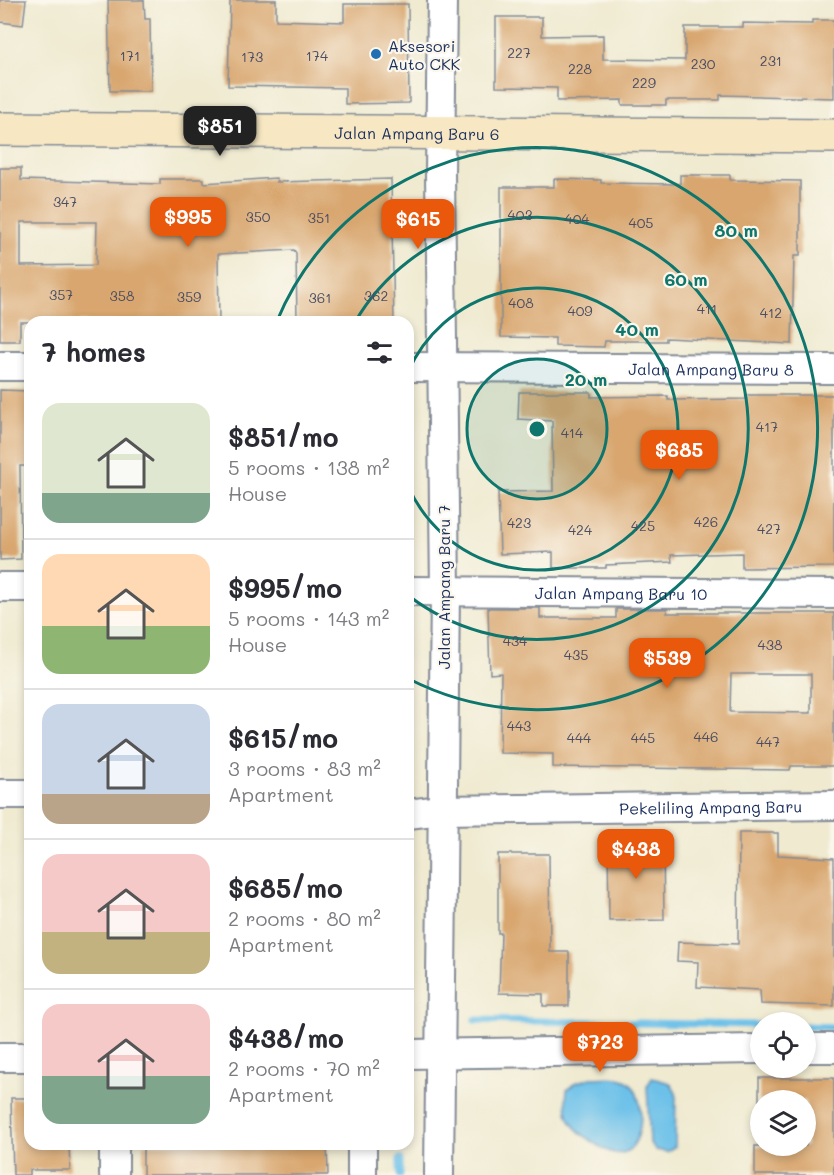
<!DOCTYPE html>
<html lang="en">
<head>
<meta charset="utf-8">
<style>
	:root { --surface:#fff; --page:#f7f7f7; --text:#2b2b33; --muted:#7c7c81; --line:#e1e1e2; --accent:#ea580c }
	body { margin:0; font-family:Mali,sans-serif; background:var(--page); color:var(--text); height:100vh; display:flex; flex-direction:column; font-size:22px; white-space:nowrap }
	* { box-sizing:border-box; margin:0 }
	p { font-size:20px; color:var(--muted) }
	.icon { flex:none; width:33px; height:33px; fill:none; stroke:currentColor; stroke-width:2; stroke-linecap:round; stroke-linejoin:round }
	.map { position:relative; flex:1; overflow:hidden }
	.panel { position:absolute; left:24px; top:316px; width:390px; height:834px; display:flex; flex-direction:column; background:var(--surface); border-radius:18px; box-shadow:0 3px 9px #0003 }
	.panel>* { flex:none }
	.buttons { position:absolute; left:750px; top:1012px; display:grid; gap:12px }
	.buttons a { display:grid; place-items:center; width:66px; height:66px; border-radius:50%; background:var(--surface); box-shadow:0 3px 9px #0003; font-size:30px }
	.price { position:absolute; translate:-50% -51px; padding:0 14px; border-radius:12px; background:var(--accent); color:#fff; font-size:20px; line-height:39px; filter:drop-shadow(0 2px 3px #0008) }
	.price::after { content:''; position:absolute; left:50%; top:36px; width:18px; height:14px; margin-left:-9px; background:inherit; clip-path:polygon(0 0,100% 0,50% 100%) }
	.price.active { background:#222; color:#fff }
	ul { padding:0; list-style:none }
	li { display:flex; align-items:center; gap:18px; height:150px; padding:0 18px }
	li+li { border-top:2px solid var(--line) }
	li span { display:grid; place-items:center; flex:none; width:168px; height:120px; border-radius:18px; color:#555 }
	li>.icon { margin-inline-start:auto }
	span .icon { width:72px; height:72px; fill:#fffc; stroke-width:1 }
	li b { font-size:26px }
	h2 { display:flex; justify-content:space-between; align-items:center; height:72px; padding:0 18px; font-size:26px }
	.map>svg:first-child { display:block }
	.water { fill:#6dc1e9; stroke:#4478a4; stroke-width:1.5 }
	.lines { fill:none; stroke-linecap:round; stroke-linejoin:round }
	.stream { stroke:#6dc1e9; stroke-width:7 }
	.building { fill:#d8a66e; fill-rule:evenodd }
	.street-casing { stroke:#858c97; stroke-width:32 }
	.secondary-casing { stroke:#858c97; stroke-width:36 }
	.street { stroke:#fff; stroke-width:28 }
	.secondary { stroke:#f7e8c3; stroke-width:33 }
	.ring { fill:none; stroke:#0f766e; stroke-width:3 }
	.poi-dot { fill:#1f6fb2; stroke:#fbf7ec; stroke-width:2 }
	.labels { text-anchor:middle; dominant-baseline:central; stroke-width:4.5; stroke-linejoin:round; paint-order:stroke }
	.number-label { font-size:14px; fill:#4a4d62 }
	.poi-label { font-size:16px; fill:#1b2f5e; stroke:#fbf7ec; text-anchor:start }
	.street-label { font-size:16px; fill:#1b2f5e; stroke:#fbf7ec }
	.centre { fill:#0f766e; stroke:#fbf7ec; stroke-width:3 }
	.ring-label { font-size:18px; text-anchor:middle; font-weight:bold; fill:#0f766e; stroke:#fbf7ec; stroke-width:4.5; stroke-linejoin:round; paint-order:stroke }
</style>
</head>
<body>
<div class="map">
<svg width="834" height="1175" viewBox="0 0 834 1175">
	<rect width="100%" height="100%" fill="#fbf7ec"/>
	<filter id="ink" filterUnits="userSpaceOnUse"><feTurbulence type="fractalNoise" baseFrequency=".0167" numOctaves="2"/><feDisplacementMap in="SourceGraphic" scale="12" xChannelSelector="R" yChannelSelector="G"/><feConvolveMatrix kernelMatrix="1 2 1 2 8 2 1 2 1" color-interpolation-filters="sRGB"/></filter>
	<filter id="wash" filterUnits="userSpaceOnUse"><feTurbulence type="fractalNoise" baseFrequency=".008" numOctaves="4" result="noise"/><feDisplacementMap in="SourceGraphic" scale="24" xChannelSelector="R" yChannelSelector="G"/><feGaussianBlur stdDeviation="1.35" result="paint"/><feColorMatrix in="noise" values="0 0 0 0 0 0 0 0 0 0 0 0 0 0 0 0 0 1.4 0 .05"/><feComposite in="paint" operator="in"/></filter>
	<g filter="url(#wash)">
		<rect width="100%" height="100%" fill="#efead0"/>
		<!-- water -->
		<g class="water">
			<path d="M590 1078C601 1078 617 1075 627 1081 648 1093 646 1160 614 1153 604 1151 595 1143 586 1137 568 1125 564 1111 567 1090L575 1083Z"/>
			<path d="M652 1078 670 1083 676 1093 675 1147 667 1152 656 1150 650 1143 647 1086Z"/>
		</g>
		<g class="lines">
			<!-- stream -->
			<g class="stream">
				<path d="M475 1020 760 1025"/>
				<path d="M806 1026 834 1027"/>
				<path d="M400 1175V1159"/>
			</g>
		</g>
		<g id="blocks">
			<!-- building -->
			<g class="building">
				<path d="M0 0H26L23 25 0 22Z"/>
				<path d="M108 0H144L145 19H150L151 91H110Z"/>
				<path d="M230 0H276V20L344 22V4H408L409 103 345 104V88L228 86Z"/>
				<path d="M496 17H542V36L603 35V59L685 60V27H743V23L812 24V20H834V98L720 95V100H666V105H622V100L557 101V88L496 87Z"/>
				<path d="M0 168H21V180L160 184V179H204V183L276 178 277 182 391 179 394 322H297L296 253 294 250 218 254 219 322H20V341H0ZM21 222H97L96 265 21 266Z"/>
				<path d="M680 175H730V180L800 181V256H794L792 344 666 338V341H605L604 347 555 346V338L501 337V187H554V179L601 180V183L680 184Z"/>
				<path d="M0 390 30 391V466H20L21 559 0 560Z"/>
				<path d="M519 392H591V397L668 396V400L746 399V395H834V567L742 568V553L671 555 672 562 606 565V568H553V552L500 554 498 492 553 491 552 421 518 419Z"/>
				<path d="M488 608H540V618H616V609H667V613H834V766H791L790 770 553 767V754L500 753 501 673 490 674ZM731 674H811V713L730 712Z"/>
				<path d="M739 833H778V855L834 858V1006L761 1004 760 990 697 987 698 962 677 961 678 942 738 944Z"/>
				<path d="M663 840 664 920 609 921 608 841Z"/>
				<path d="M498 854H549L550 952H569V1006H543V994L499 993 501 933H498Z"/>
				<path d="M759 1078H834V1175H755V1146H806V1101H759Z"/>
				<path d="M11 1098H30V1144H69L70 1170H30V1175H13Z"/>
				<path d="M143 1144H327L328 1175H143Z"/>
			</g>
		</g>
	</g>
	<g filter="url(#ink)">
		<use href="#blocks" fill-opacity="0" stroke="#858c97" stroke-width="1.5"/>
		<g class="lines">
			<!-- street casing -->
			<g class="street-casing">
				<g id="street">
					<path d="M0 366H30"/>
					<path id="s1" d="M408 367 834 369"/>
					<path d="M0 587H30"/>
					<path id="s2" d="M408 591 834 594"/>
					<path d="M0 794H30"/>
					<path id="s3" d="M408 814 441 810 834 805"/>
					<path d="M806 1048H834"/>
					<path d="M408 1054 760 1049"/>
					<path d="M0 1057H30"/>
					<path d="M114 1175V1144"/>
					<path d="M362 1175V1144"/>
					<path d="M439 1175 445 591 440 173 442 0"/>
				</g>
			</g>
			<!-- secondary casing -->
			<g class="secondary-casing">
				<g id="secondary">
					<path id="s4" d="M0 129 834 136"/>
				</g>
			</g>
			<!-- street -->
			<use href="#street" class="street"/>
			<!-- secondary -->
			<use href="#secondary" class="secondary"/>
		</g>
	</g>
	<!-- distance rings -->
	<circle cx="537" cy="429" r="70" fill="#0f766e" fill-opacity=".12"/>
	<g class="ring">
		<circle cx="537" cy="429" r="70"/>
		<path d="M408 372A141 141 0 1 1 408 486"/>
		<path d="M355 322A211 211 0 1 1 409 596"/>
		<path d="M277 321A281 281 0 1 1 409 679"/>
	</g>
	<!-- markers -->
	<circle class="poi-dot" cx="376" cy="54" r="6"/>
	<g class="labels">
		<!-- number labels -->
		<g class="number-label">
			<text x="519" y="52">227</text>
			<text x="130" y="55">171</text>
			<text x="317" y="55">174</text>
			<text x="252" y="56">173</text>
			<text x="771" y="60">231</text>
			<text x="703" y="63">230</text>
			<text x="580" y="68">228</text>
			<text x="644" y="82">229</text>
			<text x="65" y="201">347</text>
			<text x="520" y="214">403</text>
			<text x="258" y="216">350</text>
			<text x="319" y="217">351</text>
			<text x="577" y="218">404</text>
			<text x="641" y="222">405</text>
			<text x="61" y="294">357</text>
			<text x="122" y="295">358</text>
			<text x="376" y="295">362</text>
			<text x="189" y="296">359</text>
			<text x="320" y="297">361</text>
			<text x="521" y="302">408</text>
			<text x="707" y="308">411</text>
			<text x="580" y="310">409</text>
			<text x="771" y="312">412</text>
			<text x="767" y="426">417</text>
			<text x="572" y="432">414</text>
			<text x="706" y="521">426</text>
			<text x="519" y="522">423</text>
			<text x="643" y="525">425</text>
			<text x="769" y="528">427</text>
			<text x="580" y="529">424</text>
			<text x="515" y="640">434</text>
			<text x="770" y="644">438</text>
			<text x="576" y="654">435</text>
			<text x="519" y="725">443</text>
			<text x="706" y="736">446</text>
			<text x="579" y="737">444</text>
			<text x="643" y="737">445</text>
			<text x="768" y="741">447</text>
		</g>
		<!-- poi labels -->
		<g class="poi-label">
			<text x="388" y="45">Aksesori<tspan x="388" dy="18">Auto CKK</tspan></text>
		</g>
		<!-- street labels -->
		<g class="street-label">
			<text stroke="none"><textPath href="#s4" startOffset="417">Jalan Ampang Baru 6</textPath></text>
			<text stroke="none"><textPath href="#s1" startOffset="303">Jalan Ampang Baru 8</textPath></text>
			<text transform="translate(443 587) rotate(-90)">Jalan Ampang Baru 7</text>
			<text stroke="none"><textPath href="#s2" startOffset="213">Jalan Ampang Baru 10</textPath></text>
			<text stroke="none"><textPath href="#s3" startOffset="303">Pekeliling Ampang Baru</textPath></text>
		</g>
	</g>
	<circle cx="537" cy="429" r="9" class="centre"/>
	<g class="ring-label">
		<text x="736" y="237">80 m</text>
		<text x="686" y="286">60 m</text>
		<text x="637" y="336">40 m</text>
		<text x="586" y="386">20 m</text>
	</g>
</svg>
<div class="buttons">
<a><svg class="icon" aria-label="locate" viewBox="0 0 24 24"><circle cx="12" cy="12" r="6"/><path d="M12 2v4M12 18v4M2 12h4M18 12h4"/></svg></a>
<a><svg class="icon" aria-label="layers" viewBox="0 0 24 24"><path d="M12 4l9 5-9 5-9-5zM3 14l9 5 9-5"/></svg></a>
</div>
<b class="price active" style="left:220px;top:157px">$851</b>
<b class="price" style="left:188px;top:248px">$995</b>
<b class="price" style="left:418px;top:250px">$615</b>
<b class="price" style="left:679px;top:481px">$685</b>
<b class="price" style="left:667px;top:689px">$539</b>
<b class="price" style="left:636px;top:880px">$438</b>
<b class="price" style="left:600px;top:1073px">$723</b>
<section class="panel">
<h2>7 homes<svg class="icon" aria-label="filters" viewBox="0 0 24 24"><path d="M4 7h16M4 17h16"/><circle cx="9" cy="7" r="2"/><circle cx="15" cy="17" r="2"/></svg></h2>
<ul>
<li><span style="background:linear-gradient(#dfe7d0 75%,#7fa58c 0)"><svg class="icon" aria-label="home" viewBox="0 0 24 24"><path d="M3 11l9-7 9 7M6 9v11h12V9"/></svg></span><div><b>$851/mo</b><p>5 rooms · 138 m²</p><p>House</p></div></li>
<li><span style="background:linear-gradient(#ffd9b3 60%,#8fb573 0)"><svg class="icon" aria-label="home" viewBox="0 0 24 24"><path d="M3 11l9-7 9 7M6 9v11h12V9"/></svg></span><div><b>$995/mo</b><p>5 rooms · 143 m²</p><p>House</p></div></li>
<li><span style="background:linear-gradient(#c9d6e8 75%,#b9a48a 0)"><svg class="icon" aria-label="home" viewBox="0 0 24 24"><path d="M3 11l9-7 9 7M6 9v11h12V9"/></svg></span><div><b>$615/mo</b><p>3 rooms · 83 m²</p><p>Apartment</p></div></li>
<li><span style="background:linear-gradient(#f6c9c9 65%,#c2b280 0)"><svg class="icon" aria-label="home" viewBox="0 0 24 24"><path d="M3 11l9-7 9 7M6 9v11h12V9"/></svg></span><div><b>$685/mo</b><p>2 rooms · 80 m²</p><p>Apartment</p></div></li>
<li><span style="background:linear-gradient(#f6c9c9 60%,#7fa58c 0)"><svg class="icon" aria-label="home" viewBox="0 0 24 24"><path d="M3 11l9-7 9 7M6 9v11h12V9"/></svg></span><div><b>$438/mo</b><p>2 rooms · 70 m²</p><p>Apartment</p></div></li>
</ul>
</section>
</div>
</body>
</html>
